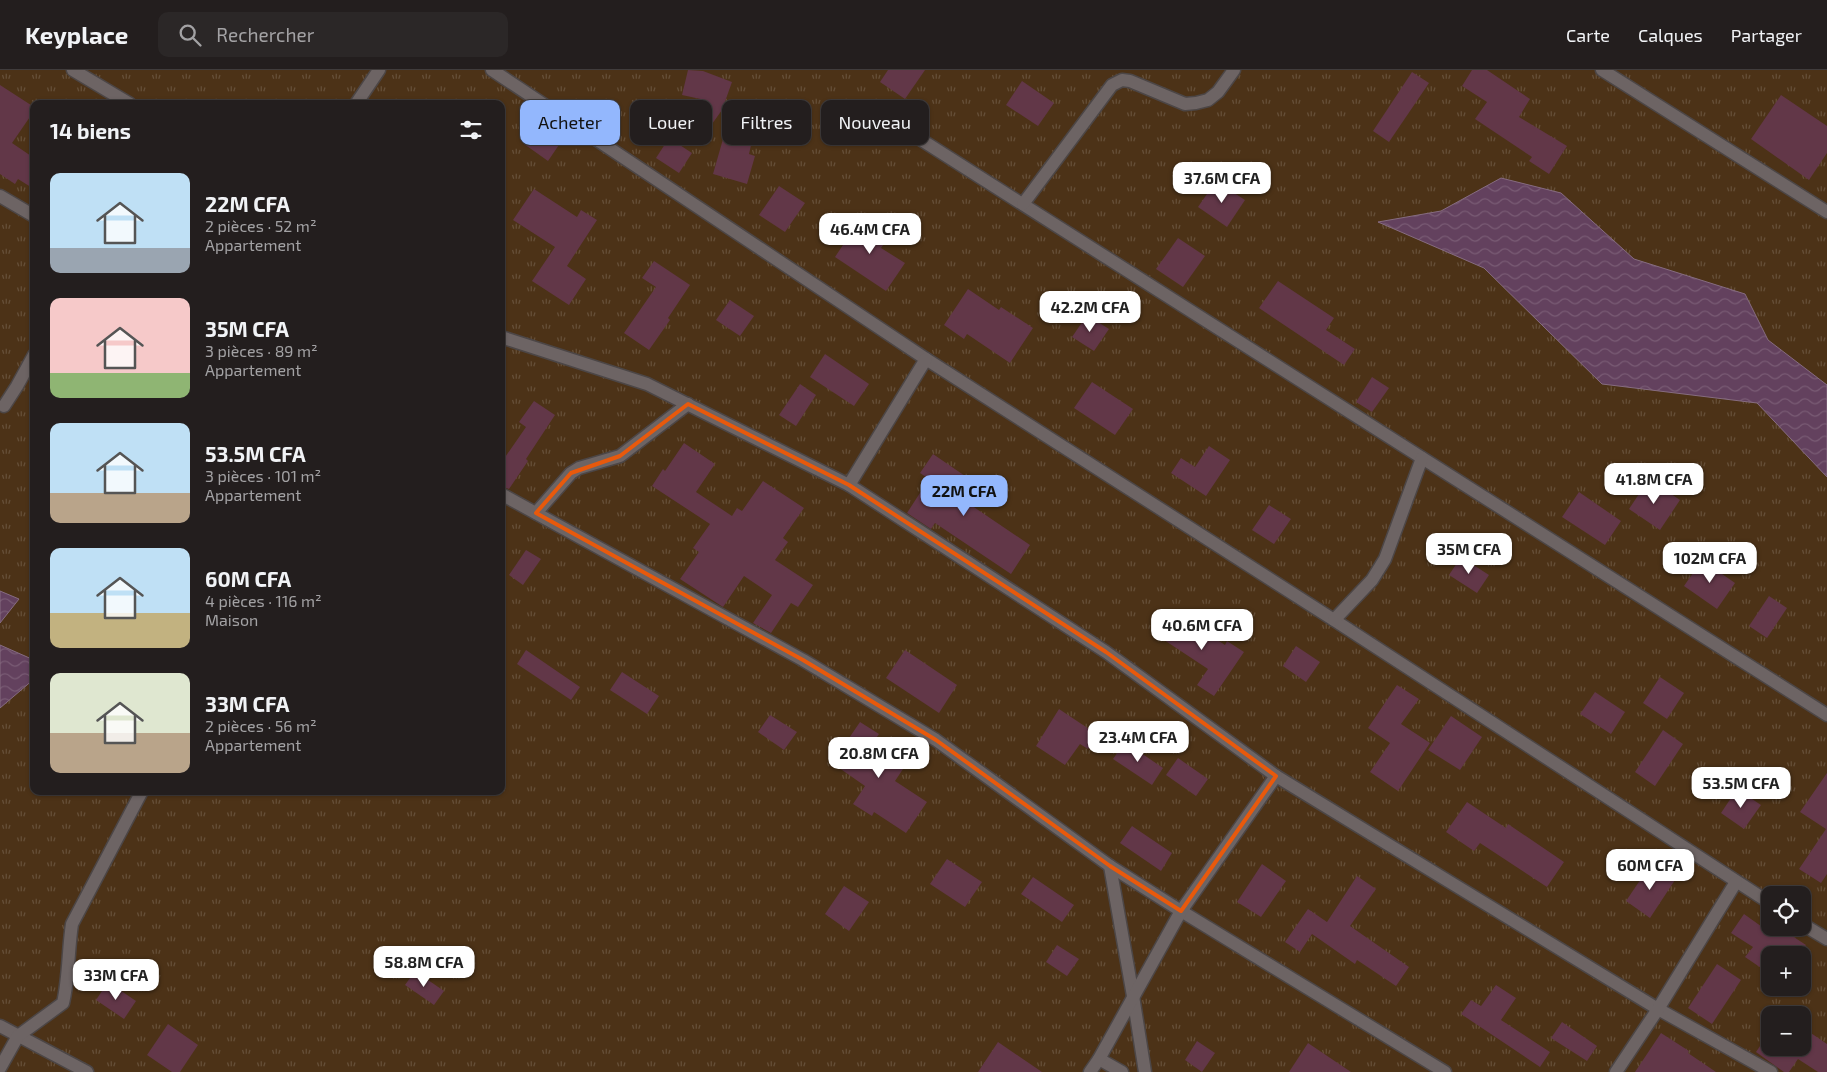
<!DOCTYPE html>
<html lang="fr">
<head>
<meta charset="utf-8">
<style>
	:root { --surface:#231e1e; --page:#2b2727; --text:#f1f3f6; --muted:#a3a2a4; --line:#403c3c; --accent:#93b7fd }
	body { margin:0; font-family:"Exo 2",sans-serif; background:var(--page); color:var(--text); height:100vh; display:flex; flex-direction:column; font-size:19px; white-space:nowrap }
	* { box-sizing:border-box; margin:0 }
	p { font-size:16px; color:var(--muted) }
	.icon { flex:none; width:28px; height:28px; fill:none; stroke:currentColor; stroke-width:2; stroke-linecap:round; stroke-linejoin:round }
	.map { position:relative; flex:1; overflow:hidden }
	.side { position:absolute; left:30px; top:30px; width:475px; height:695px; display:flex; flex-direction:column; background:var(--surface); border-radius:10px; box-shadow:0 1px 4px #0004,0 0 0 1px var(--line) }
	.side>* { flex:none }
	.banner { position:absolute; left:520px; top:30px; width:475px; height:45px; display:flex; gap:10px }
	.tools { position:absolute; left:1761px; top:816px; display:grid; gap:10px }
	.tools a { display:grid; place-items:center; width:50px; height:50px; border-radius:10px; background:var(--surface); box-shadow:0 1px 4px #0004,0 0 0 1px var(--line); font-size:25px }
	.price { position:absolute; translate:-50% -42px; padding:0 11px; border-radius:10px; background:#fff; color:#222; font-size:16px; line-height:32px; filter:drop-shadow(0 1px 2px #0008) }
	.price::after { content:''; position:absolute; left:50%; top:30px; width:15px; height:11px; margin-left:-8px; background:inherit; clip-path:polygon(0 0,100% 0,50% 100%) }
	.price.on { background:var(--accent); color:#111 }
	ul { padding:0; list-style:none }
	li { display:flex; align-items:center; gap:15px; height:125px; padding:0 20px }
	li span { display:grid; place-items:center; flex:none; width:140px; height:100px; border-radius:10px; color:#555 }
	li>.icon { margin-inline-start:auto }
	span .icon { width:60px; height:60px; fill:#fffc; stroke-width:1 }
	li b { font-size:21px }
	h2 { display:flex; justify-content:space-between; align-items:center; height:60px; padding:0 20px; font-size:21px }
	.chip { padding:0 18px; border-radius:10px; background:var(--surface); box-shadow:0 1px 4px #0004,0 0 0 1px var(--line); font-size:18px; line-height:45px }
	.chip.on { background:var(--accent); color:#111 }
	header { display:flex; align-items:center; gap:30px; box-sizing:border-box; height:70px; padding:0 25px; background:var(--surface); border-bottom:1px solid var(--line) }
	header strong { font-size:24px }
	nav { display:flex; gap:28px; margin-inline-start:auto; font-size:18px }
	.search { width:350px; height:45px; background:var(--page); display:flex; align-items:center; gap:12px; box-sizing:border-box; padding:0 18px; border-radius:10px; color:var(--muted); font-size:19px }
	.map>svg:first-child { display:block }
	.grass { fill:url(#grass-tufts); fill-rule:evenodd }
	.water { fill:url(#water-waves); stroke:#866c80 }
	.building { fill:#623748 }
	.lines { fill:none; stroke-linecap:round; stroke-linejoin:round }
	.minor-casing { stroke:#4c4646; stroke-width:15 }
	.minor { stroke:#6d6464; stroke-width:12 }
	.marked { fill:none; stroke:#e8590c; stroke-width:4; stroke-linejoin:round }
</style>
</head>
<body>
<header>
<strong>Keyplace</strong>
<div class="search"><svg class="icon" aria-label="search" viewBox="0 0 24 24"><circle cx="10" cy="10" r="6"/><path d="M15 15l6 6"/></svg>Rechercher</div>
<nav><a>Carte</a><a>Calques</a><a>Partager</a></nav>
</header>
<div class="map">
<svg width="1827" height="1002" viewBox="0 0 1827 1002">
	<defs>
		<pattern id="grass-tufts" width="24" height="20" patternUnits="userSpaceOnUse" patternTransform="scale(1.25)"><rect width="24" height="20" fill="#4c3217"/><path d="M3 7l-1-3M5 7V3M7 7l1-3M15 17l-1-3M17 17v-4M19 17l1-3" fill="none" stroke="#654f38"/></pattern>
		<pattern id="water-waves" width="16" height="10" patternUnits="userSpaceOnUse" patternTransform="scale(1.25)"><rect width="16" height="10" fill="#63415e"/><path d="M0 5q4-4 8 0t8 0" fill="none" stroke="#795b74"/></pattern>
	</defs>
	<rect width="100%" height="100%" fill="#2f2828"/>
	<!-- grass -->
	<path class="grass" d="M0 0H1827V1002H0ZM34 34H501V721H34ZM1770 825H1802V858H1770ZM1770 885H1802V918H1770ZM1770 945H1802V978H1770Z"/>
	<!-- water -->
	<g class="water">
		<path d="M1501 108 1561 123 1634 189 1745 224 1768 270 1827 315V407L1757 333 1602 314 1484 198 1378 152 1441 141Z"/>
		<path d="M0 521 19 529 0 553Z"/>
		<path d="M0 575 34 590V609L0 638Z"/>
	</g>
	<!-- building -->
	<g class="building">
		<path d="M688 0 703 1 732 12 722 40 712 54 697 49 705 30 682 25Z"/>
		<path d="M888 0H925L905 29 880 12Z"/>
		<path d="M1472 0H1487L1530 29 1519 47 1567 76 1549 104 1529 91 1532 87 1475 49 1487 32 1462 16Z"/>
		<path d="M1412 2 1429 13 1389 72 1373 61Z"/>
		<path d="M1022 11 1054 33 1038 56 1006 35Z"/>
		<path d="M0 15 34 37V41L12 73 34 88V119L18 109 15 114 0 104Z"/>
		<path d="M1781 25 1827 56V83L1809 110 1751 69Z"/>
		<path d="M729 48 756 54 749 84 755 86 747 114 713 104Z"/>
		<path d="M538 52 563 69 548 91 524 74Z"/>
		<path d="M669 68 692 83 679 103 656 88Z"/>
		<path d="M1216 111 1245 130 1227 157 1198 137Z"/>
		<path d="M779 116 805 133 785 162 759 145Z"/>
		<path d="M534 119 577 147 581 140 597 150 567 196 586 209 569 235 532 211 555 177 513 150Z"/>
		<path d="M861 148 889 167 881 178 905 193 886 221 835 187Z"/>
		<path d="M1178 168 1205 186 1183 217 1156 199Z"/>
		<path d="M654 191 690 215 668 248 670 250 649 280 624 263 656 217 642 208Z"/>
		<path d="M1278 211 1334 248 1326 260 1355 279 1344 295 1259 238Z"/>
		<path d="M968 219 999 240 1001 237 1033 258 1010 293 967 264 964 269 944 255Z"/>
		<path d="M730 230 754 246 740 266 716 250Z"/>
		<path d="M1087 245 1109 259 1094 281 1072 267Z"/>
		<path d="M825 284 869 314 854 336 810 307Z"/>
		<path d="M1372 307 1389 318 1372 342 1356 332Z"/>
		<path d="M1092 312 1133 339 1115 365 1074 338Z"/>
		<path d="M800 314 816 325 796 356 779 345Z"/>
		<path d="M534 331 555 345 526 389 528 391 509 419 501 416V393L526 357 519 352Z"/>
		<path d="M684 373 715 394 696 422 732 446 737 438 742 441 763 411 804 438 783 468 788 472 775 490 813 515 798 537 791 533 771 563 753 553 772 525 744 506 723 537 680 509 699 482 693 478 710 454 652 416 663 399 665 401Z"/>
		<path d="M1209 376 1230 390 1206 426 1171 403 1181 388 1195 397Z"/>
		<path d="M933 384 968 408 956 425 1030 475 1011 504 935 453 931 459 907 443 929 409 920 403Z"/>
		<path d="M1649 409 1680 430 1660 460 1629 439Z"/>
		<path d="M1579 422 1621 451 1605 475 1562 447Z"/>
		<path d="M1269 435 1291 449 1274 474 1252 460Z"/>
		<path d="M526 480 541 489 523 515 509 505Z"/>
		<path d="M1461 487 1489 505 1477 523 1449 505Z"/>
		<path d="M1702 490 1735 513 1717 539 1684 516Z"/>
		<path d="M1769 526 1787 538 1767 568 1749 556Z"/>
		<path d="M1175 542 1225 575 1227 571 1244 582 1214 626 1197 615 1208 599 1158 566Z"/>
		<path d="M1296 576 1320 592 1306 612 1283 596Z"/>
		<path d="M526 580 580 617 571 630 517 594Z"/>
		<path d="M905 580 957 615 939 643 886 608Z"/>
		<path d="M622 602 659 626 647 644 610 620Z"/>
		<path d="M1660 607 1684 623 1667 649 1643 633Z"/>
		<path d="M1397 615 1419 629 1401 654 1430 673 1398 721 1370 702 1390 673 1368 658Z"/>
		<path d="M1595 622 1625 642 1611 664 1580 644Z"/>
		<path d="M1059 639 1098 665 1088 679 1080 674 1065 695 1036 676Z"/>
		<path d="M770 645 797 662 784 680 758 662Z"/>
		<path d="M1451 646 1482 667 1460 700 1428 680Z"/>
		<path d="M860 652 879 664 874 671 907 693 895 711 927 732 906 763 874 742 872 746 853 734 865 716 832 693Z"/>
		<path d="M1663 660 1683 674 1655 716 1635 702Z"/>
		<path d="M1125 672 1163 698 1152 715 1113 689Z"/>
		<path d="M1178 688 1208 709 1196 726 1166 705Z"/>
		<path d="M1827 703V804L1821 813 1799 799 1826 759 1800 742Z"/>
		<path d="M1737 719 1761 735 1744 759 1721 743Z"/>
		<path d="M1467 732 1506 758 1508 754 1564 792 1547 817 1480 773 1474 781 1446 762Z"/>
		<path d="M1132 756 1172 783 1161 801 1120 773Z"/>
		<path d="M947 789 982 812 965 837 930 814Z"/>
		<path d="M1262 794 1286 811 1261 847 1237 832Z"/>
		<path d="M1651 794 1675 810 1650 848 1626 831Z"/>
		<path d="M1357 806 1376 819 1350 856 1409 897 1396 916 1357 890 1355 894 1312 864 1300 882 1285 872 1308 839 1327 852Z"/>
		<path d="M1033 807 1074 835 1062 852 1021 824Z"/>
		<path d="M844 816 869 832 849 861 825 844Z"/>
		<path d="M1744 844 1765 859 1770 851V858H1780L1806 875 1799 885H1770V904L1745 887 1753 877 1731 863Z"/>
		<path d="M1057 875 1079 889 1067 906 1046 892Z"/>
		<path d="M1717 894 1741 910 1712 954 1688 938Z"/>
		<path d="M415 901 444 921 434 935 405 915Z"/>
		<path d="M108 912 136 931 124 949 96 930Z"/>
		<path d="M1496 915 1516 928 1501 950 1550 982 1540 997 1461 944 1471 930 1481 936Z"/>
		<path d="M1562 952 1597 976 1587 991 1551 968Z"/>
		<path d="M168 954 198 975 180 1002H172L147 985Z"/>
		<path d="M1802 957 1827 974V1002H1818L1798 989 1789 1002H1784L1756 982 1770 961V978H1802Z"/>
		<path d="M1661 963 1689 981 1688 983 1716 1002H1635Z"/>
		<path d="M1197 971 1215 983 1202 1002 1185 990Z"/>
		<path d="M998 972 1042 1002H978Z"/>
		<path d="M1308 973 1351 1002H1289Z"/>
	</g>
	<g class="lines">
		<!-- minor casing -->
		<g class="minor-casing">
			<g id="minor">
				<path d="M73 0 130 34"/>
				<path d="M492 0 926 289 1334 550 1770 833"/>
				<path d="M1602 0 1827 142"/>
				<path d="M356 34 379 0"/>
				<path d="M890 50 1827 645"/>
				<path d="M0 126 34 146"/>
				<path d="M1023 134 1112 15 1122 10 1130 11 1185 34 1196 33 1208 30 1218 22 1234 0"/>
				<path d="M501 267 647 314 849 415 1106 582 1276 706 1658 939 1771 1002"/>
				<path d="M4 336 17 316 34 285"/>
				<path d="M849 415 926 289"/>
				<path d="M501 424 803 590 936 670 1110 796 1181 841 1445 1002"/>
				<path d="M536 443 571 403 579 398 620 386 688 334"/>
				<path d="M1334 550 1372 510 1385 489 1422 388"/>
				<path d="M1110 796 1133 926 1145 1002"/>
				<path d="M1802 854 1827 869"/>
				<path d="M0 956 87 1002"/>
				<path d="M1099 989 1122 1002"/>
				<path d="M0 998 18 966 63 933C69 907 68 880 72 854L142 721"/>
				<path d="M1090 1002 1099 989 1181 841 1276 706"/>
				<path d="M1616 1002 1658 939 1736 812"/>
			</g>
		</g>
		<!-- minor -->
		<use href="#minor" class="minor"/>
	</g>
	<!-- marked area -->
	<path class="marked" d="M688 334 849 415 1106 582 1276 706 1181 841 1110 796 936 670 803 590 536 443 571 403 620 386Z"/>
</svg>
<div class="tools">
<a><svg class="icon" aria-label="locate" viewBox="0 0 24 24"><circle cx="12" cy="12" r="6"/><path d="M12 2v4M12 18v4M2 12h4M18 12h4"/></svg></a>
<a>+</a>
<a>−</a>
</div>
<b class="price" style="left:1222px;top:134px">37.6M CFA</b>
<b class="price" style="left:870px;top:185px">46.4M CFA</b>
<b class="price" style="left:1090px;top:263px">42.2M CFA</b>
<b class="price" style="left:1654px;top:435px">41.8M CFA</b>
<b class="price on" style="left:964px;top:447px">22M CFA</b>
<b class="price" style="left:1469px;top:505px">35M CFA</b>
<b class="price" style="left:1710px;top:514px">102M CFA</b>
<b class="price" style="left:1202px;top:581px">40.6M CFA</b>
<b class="price" style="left:1138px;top:693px">23.4M CFA</b>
<b class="price" style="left:879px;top:709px">20.8M CFA</b>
<b class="price" style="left:1741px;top:739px">53.5M CFA</b>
<b class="price" style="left:1650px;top:821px">60M CFA</b>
<b class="price" style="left:424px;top:918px">58.8M CFA</b>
<b class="price" style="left:116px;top:931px">33M CFA</b>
<div class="banner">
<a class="chip on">Acheter</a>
<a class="chip">Louer</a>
<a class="chip">Filtres</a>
<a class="chip">Nouveau</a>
</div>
<section class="side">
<h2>14 biens<svg class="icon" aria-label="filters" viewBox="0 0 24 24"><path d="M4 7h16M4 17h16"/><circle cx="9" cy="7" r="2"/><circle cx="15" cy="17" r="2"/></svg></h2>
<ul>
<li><span style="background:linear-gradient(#bfe0f5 75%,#9aa5b1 0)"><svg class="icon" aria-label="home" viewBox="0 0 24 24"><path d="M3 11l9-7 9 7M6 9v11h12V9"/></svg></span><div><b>22M CFA</b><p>2 pièces · 52 m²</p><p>Appartement</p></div></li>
<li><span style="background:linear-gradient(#f6c9c9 75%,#8fb573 0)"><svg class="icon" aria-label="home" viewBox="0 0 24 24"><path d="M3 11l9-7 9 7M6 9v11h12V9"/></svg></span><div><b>35M CFA</b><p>3 pièces · 89 m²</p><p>Appartement</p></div></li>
<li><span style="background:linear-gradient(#bfe0f5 70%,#b9a48a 0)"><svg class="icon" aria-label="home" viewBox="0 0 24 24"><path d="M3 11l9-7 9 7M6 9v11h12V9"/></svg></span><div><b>53.5M CFA</b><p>3 pièces · 101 m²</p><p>Appartement</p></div></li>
<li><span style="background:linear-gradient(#bfe0f5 65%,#c2b280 0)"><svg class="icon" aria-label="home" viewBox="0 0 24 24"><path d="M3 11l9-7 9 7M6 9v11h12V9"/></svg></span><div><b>60M CFA</b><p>4 pièces · 116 m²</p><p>Maison</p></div></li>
<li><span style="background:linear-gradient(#dfe7d0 60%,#b9a48a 0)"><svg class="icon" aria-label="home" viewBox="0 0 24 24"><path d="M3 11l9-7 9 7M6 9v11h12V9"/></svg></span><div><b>33M CFA</b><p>2 pièces · 56 m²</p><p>Appartement</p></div></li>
</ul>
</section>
</div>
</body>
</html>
